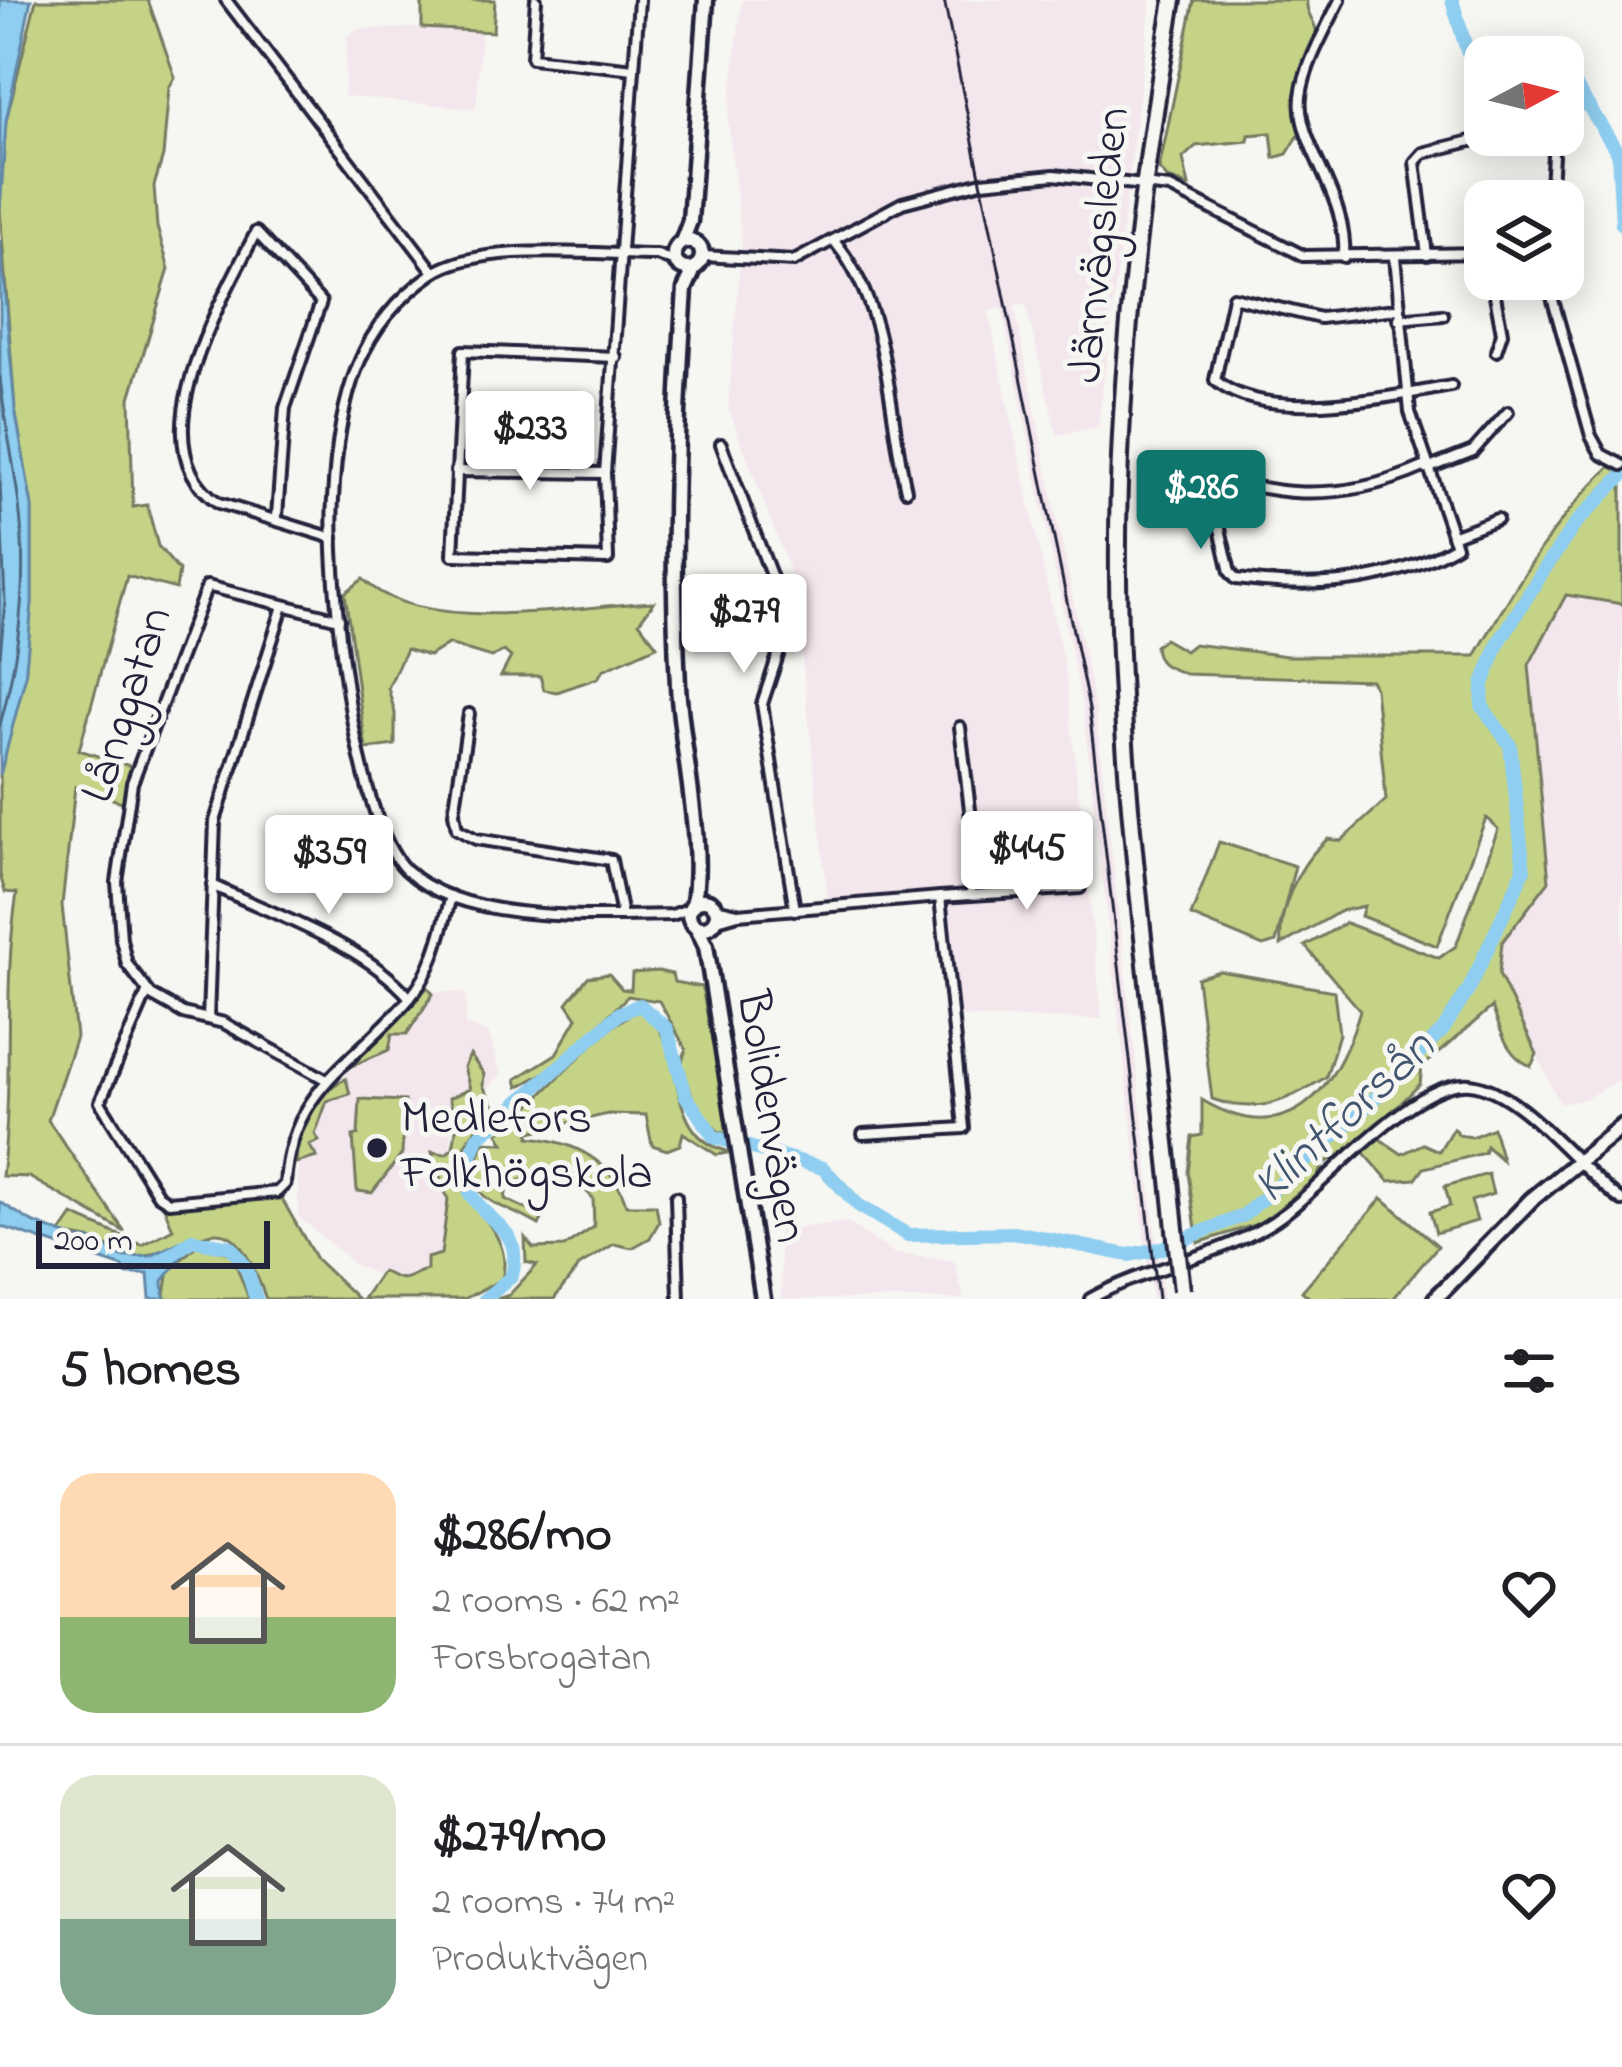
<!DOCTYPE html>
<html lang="en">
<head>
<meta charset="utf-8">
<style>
	:root { --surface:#fff; --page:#f2f2f2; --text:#202124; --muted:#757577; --line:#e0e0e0; --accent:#0f766e }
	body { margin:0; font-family:"Indie Flower",sans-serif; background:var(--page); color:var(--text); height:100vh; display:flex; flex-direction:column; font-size:45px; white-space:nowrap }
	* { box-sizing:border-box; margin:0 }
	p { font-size:39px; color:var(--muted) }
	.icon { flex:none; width:66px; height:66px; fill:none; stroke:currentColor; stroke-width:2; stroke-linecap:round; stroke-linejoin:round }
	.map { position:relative; height:1299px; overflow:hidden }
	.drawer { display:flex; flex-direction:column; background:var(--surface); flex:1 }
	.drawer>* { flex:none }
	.needle { width:78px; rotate:83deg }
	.buttons { position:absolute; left:1464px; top:36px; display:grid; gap:24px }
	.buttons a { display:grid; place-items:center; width:120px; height:120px; border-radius:24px; background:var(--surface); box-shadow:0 6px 30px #0003; font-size:60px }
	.scale { position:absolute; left:36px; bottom:30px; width:234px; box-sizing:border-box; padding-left:12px; border:6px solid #22223b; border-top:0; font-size:33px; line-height:42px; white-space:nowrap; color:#22223b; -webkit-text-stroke:9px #f6f6f2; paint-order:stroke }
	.price { position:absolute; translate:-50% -102px; padding:0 27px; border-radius:12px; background:#fff; color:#222; font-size:39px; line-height:78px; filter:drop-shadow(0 3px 6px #0008) }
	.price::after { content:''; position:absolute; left:50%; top:72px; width:36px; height:27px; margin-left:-18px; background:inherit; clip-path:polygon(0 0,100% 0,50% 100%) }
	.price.active { background:var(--accent); color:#fff }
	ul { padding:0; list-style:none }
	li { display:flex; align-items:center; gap:36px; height:300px; padding:0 60px }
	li+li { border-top:3px solid var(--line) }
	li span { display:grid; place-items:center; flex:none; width:336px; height:240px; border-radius:36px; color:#555 }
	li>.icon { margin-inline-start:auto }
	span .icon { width:144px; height:144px; fill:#fffc; stroke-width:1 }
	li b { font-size:51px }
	h2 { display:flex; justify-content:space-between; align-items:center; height:144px; padding:0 60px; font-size:51px }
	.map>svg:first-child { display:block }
	.built { fill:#f4e6ed }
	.green { fill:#c5d387; stroke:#747a61; stroke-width:3 }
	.water { fill:#8fcef0; stroke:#6389a8; stroke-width:3 }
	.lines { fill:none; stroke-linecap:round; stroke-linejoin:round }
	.shore { stroke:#4e6783; stroke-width:3 }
	.river { stroke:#8fcef0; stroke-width:14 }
	.street-casing { stroke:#22223b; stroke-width:16 }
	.secondary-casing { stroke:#22223b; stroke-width:21 }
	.primary-casing { stroke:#22223b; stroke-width:22 }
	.street { stroke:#f6f6f2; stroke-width:8 }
	.secondary { stroke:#f6f6f2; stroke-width:12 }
	.primary { stroke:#f6f6f2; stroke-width:14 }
	.rail { stroke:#22223b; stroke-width:3 }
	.primary-bridge-casing { stroke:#22223b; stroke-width:22; stroke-linecap:butt }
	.primary-bridge { stroke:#f6f6f2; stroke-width:14 }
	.poi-dot { fill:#22223b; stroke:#f6f6f2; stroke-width:4.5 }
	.labels { text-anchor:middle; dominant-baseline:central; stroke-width:10; stroke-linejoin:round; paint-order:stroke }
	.street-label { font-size:48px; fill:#22223b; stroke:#f6f6f2 }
	.poi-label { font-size:48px; fill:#22223b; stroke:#f6f6f2; text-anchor:start }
	.water-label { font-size:51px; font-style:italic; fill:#435671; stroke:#f6f6f2 }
</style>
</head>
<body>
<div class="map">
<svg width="1622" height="1299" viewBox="0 0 1622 1299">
	<rect width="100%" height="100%" fill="#f6f6f2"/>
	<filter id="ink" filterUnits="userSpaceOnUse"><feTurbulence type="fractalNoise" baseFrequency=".00833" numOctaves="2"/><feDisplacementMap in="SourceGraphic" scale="24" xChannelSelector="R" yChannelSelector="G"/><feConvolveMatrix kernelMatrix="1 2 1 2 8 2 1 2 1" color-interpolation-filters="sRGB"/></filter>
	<g filter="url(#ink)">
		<!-- built -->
		<g class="built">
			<path d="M742 0H1151L1098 427 1057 435 1026 305 1014 306 1095 708 1163 1299H1152L1083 710 1002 308 988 311 1066 675 1102 1019 959 1017 944 889 828 901 794 582 728 407 742 242 728 120Z"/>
			<path d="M422 28 481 32 476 109 344 96 347 36 358 29Z"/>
			<path d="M1566 595 1622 604V1078L1585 1099 1560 1104 1499 974 1502 942 1549 881 1529 665Z"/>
			<path d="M430 991 466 993 465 1025 488 1032 501 1075 450 1126 454 1229 435 1286 397 1284 355 1265 298 1216V1161L329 1092Z"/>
			<path d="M847 1222 895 1254 954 1261 964 1299H782L779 1230Z"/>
		</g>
		<!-- green -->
		<g class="green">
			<path d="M36 0H148L175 77 169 88 163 156 154 186 157 227 169 269 130 398 133 507 147 505 158 546 179 571 176 589 127 576 79 750 130 766 125 803 75 787 62 905 76 1037 48 1120 125 1232 29 1177 2 1176C14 1081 2 988 17 893L5 892 0 875V775L25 678 32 603V507L15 409 0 209 6 121Z"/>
			<path d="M422 0H495L493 32 422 28Z"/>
			<path d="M1194 0H1307C1305 15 1318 23 1317 37 1313 72 1285 96 1300 133L1287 154 1274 158 1271 133 1249 135 1248 141 1196 146 1183 158 1189 186 1168 179 1159 169Z"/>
			<path d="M1612 465 1622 470V604L1566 595 1529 665 1549 881 1502 942 1499 974 1537 1054 1531 1066C1506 1056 1501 1030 1492 1007L1422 1067 1420 1084 1371 1133 1402 1154 1423 1144 1439 1151 1453 1128 1459 1135 1472 1137 1493 1128 1502 1160 1486 1146 1484 1153 1424 1168 1416 1179 1389 1181 1357 1145 1323 1164 1317 1177 1263 1222 1198 1243 1188 1173 1192 1137 1202 1135V1100C1289 1152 1337 1090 1360 1010L1305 946 1346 923 1439 958 1456 946 1498 829 1486 818 1437 946 1361 916 1364 906 1341 911 1281 945C1278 909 1299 862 1328 839L1341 841 1386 800 1375 688 1371 680 1185 674C1169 667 1157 667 1155 646L1164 639 1185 651 1194 644 1287 656H1475C1513 591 1556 515 1612 465Z"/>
			<path d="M363 579C421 637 575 606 654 602L639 622 657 646 603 670 598 678 557 692 544 690 540 676H501L511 657 504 651 491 657 448 644 429 656 406 649 388 688 395 713V745L366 749 345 593Z"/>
			<path d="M1219 842 1295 866 1276 942 1263 946 1191 916Z"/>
			<path d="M658 971 672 974 674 982 702 987 730 1134 719 1132 697 1109 681 1065 686 1049 659 1001 628 996 557 1066 518 1087 516 1079 556 1054 577 1018 567 1003 588 977 609 974 622 989 631 990 632 973Z"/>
			<path d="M1219 971 1334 991 1339 1034 1326 1077C1286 1102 1258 1115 1212 1099L1197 978Z"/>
			<path d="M428 987 433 994 407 1034H392L389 1050 349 1067Z"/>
			<path d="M642 1010C692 1046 658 1139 732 1152L717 1155 683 1133 680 1145 667 1150 652 1145 646 1115 608 1114 530 1132 529 1137C573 1141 614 1161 626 1205H656L659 1222 650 1238 632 1248 614 1244 579 1266 554 1299H497L509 1295 537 1265 526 1262 525 1238 533 1248 564 1247 594 1227 593 1198 562 1167C543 1177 525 1175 507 1187L505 1199 543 1217 539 1225C501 1201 456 1205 484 1142L504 1143 498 1133C533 1110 608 1017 642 1010Z"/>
			<path d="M470 1055 484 1074 483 1086 495 1108C404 1195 521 1210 502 1279L464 1299H363L382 1271C410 1287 406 1274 427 1270V1258L441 1254 448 1200 432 1152 446 1154 453 1148 457 1125 449 1098 470 1089 464 1067Z"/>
			<path d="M346 1079 350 1094 327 1101 315 1134 319 1141 309 1145 317 1157 296 1163C297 1132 316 1090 346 1079Z"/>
			<path d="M360 1099 405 1101 402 1154 372 1193 357 1191 353 1136 358 1135Z"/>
			<path d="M1488 1174 1493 1194 1471 1201 1477 1221 1436 1233 1430 1212 1450 1206 1445 1186Z"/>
			<path d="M1382 1198 1438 1246 1393 1299H1311L1302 1291Z"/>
			<path d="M282 1199 316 1259 358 1299H266C227 1194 214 1241 135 1259L94 1240 60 1234 73 1215 142 1245 173 1229 163 1205Z"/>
			<path d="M198 1244 232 1254 249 1299H164L169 1271Z"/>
		</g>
		<!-- water -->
		<g class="water">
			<path d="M0 0H31L6 121 0 209Z"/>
			<path d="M0 240 15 409 32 507V603L25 678 0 775Z"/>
			<path d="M0 1202 32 1222 76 1239 94 1240 122 1257 151 1256 179 1242 185 1252 163 1281 164 1299H150L148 1274H126L123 1267 0 1226Z"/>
		</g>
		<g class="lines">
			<!-- shore -->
			<g class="shore">
				<path d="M0 377C4 420 14 462 19 505 28 578 19 655 0 725"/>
				<path d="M0 482 5 602 0 656"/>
			</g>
			<!-- river -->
			<g class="river">
				<path d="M1452 0 1467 51 1485 60"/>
				<path d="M1497 57 1531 49 1551 57"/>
				<path d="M1563 66 1618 153 1622 224"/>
				<path d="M170 1256 192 1240 231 1247 247 1269 256 1299"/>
				<path d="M485 1299 512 1276C523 1229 493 1228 470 1194L467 1166 478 1138 620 1013 640 1005 667 1029 686 1096 714 1137 823 1168 858 1205 908 1235 1020 1233 1128 1255 1160 1249 1244 1215 1358 1115 1443 1030 1469 989 1524 870 1510 745 1482 706 1483 684 1498 644 1541 574 1576 523 1622 476"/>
			</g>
			<!-- street casing -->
			<g class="street-casing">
				<g id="street">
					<path d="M226 0 434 272"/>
					<path d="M536 0 532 58 634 69"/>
					<path d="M1340 0C1326 29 1305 64 1301 96 1295 143 1349 196 1344 257"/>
					<path d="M1550 201 1553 155"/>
					<path d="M835 242C891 311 887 407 906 490"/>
					<path d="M1427 255 1415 162 1423 153 1475 140"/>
					<path d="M702 256 794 261 902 203 982 182 1054 175 1170 188 1304 256 1485 253"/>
					<path d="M1395 257 1410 412 1456 546C1388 585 1312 589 1236 579L1230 572 1215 507 1217 490C1240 480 1270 491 1294 492 1342 495 1383 485 1426 466"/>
					<path d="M675 262 657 255C598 255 481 241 432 274 399 297 373 328 358 365 342 404 335 457 333 499 328 574 353 819 406 870 464 925 598 916 672 915L691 908"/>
					<path d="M1492 279 1502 333 1496 351"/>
					<path d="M1547 279 1591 436 1601 454 1622 465"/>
					<path d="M1396 309 1320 318 1233 297 1215 380C1263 424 1392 397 1451 386"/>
					<path d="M1398 319 1443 315"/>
					<path d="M616 357 463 351 453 555 608 559 605 473 639 0"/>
					<path d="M721 444 782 604 783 640 762 704 795 910"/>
					<path d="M1427 469 1473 451 1508 412"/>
					<path d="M456 471 605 473"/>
					<path d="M277 516 285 408 321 302 256 232C223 299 133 446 219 503L333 538"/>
					<path d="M1452 536 1497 519"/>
					<path d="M469 714 454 813 457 829 476 839 611 860 622 916"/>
					<path d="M212 885C276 916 362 943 410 998"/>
					<path d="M971 895 1080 888"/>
					<path d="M940 897 971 895 972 826 960 727"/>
					<path d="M715 908 737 913"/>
					<path d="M714 921 738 914 940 897 964 1128 863 1134"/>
					<path d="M147 993 100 1102 158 1195 169 1202 277 1192 285 1184C291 1087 354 1064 410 998 434 969 442 931 451 896"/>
					<path d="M208 1019 215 821 283 606"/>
					<path d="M325 1079 224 1023 183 1013 151 995 127 964 121 939 117 882 132 783 207 586 339 619"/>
					<path d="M676 1197 679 1299"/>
					<path d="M1090 1299C1151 1264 1228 1257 1284 1214 1328 1182 1414 1079 1470 1084 1521 1089 1580 1171 1622 1201"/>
				</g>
			</g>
			<!-- secondary casing -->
			<g class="secondary-casing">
				<g id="secondary">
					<circle cx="688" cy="255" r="14"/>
					<path d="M682 242 690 221 706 0"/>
					<circle cx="703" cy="914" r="14"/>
					<path d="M693 905C706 850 681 746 678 685 671 552 676 422 685 289L695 267"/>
					<path d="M696 926 706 946 763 1299"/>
					<path d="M1435 1299 1531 1200 1622 1126"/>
				</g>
			</g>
			<!-- primary casing -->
			<g class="primary-casing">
				<path id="primary" d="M1173 0C1140 191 1116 383 1118 578 1120 796 1154 1012 1175 1229"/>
			</g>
			<!-- street -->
			<use href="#street" class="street"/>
			<!-- secondary -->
			<use href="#secondary" class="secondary"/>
			<!-- primary -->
			<use href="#primary" class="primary"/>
			<!-- rail -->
			<path class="rail" d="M944 0 1089 709 1158 1299"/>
			<!-- primary-bridge casing -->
			<g class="primary-bridge-casing">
				<path id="primary-bridge" d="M1175 1229 1182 1290"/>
			</g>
			<!-- primary-bridge -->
			<use href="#primary-bridge" class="primary-bridge"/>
		</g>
	</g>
	<!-- markers -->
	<circle class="poi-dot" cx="377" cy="1148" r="12"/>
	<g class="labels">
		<!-- street labels -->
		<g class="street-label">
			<text transform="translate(1101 245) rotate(-84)">Järnvägsleden</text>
			<text transform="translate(128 705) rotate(-72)">Långgatan</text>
			<text transform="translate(770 1117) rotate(81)">Bolidenvägen</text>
		</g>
		<!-- poi labels -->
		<g class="poi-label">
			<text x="401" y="1120">Medlefors<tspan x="401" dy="55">Folkhögskola</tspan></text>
		</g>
		<!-- water labels -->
		<g class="water-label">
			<text transform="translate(1345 1118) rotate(-43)">Klintforsån</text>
		</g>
	</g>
</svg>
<div class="buttons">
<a><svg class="needle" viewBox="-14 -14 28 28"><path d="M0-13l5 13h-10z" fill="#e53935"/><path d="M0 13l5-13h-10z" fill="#757577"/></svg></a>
<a><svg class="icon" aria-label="layers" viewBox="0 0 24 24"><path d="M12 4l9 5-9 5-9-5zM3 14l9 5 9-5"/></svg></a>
</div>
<div class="scale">200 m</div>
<b class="price" style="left:530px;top:493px">$233</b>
<b class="price active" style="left:1201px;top:552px">$286</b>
<b class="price" style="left:744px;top:676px">$279</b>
<b class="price" style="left:1027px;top:913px">$445</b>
<b class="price" style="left:329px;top:917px">$359</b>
</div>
<section class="drawer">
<h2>5 homes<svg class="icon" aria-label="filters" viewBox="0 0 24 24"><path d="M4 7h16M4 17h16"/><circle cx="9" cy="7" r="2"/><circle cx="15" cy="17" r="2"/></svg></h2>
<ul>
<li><span style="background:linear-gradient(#ffd9b3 60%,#8fb573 0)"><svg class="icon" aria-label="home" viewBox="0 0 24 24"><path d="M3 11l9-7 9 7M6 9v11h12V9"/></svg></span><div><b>$286/mo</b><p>2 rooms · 62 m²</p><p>Forsbrogatan</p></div><svg class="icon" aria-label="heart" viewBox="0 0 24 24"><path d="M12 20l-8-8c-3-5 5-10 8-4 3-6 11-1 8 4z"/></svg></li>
<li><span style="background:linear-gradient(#dfe7d0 60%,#7fa58c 0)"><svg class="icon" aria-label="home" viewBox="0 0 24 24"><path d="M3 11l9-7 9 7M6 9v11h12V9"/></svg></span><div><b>$279/mo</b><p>2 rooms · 74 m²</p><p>Produktvägen</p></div><svg class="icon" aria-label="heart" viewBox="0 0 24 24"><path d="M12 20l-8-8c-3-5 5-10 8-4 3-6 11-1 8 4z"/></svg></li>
</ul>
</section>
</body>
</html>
